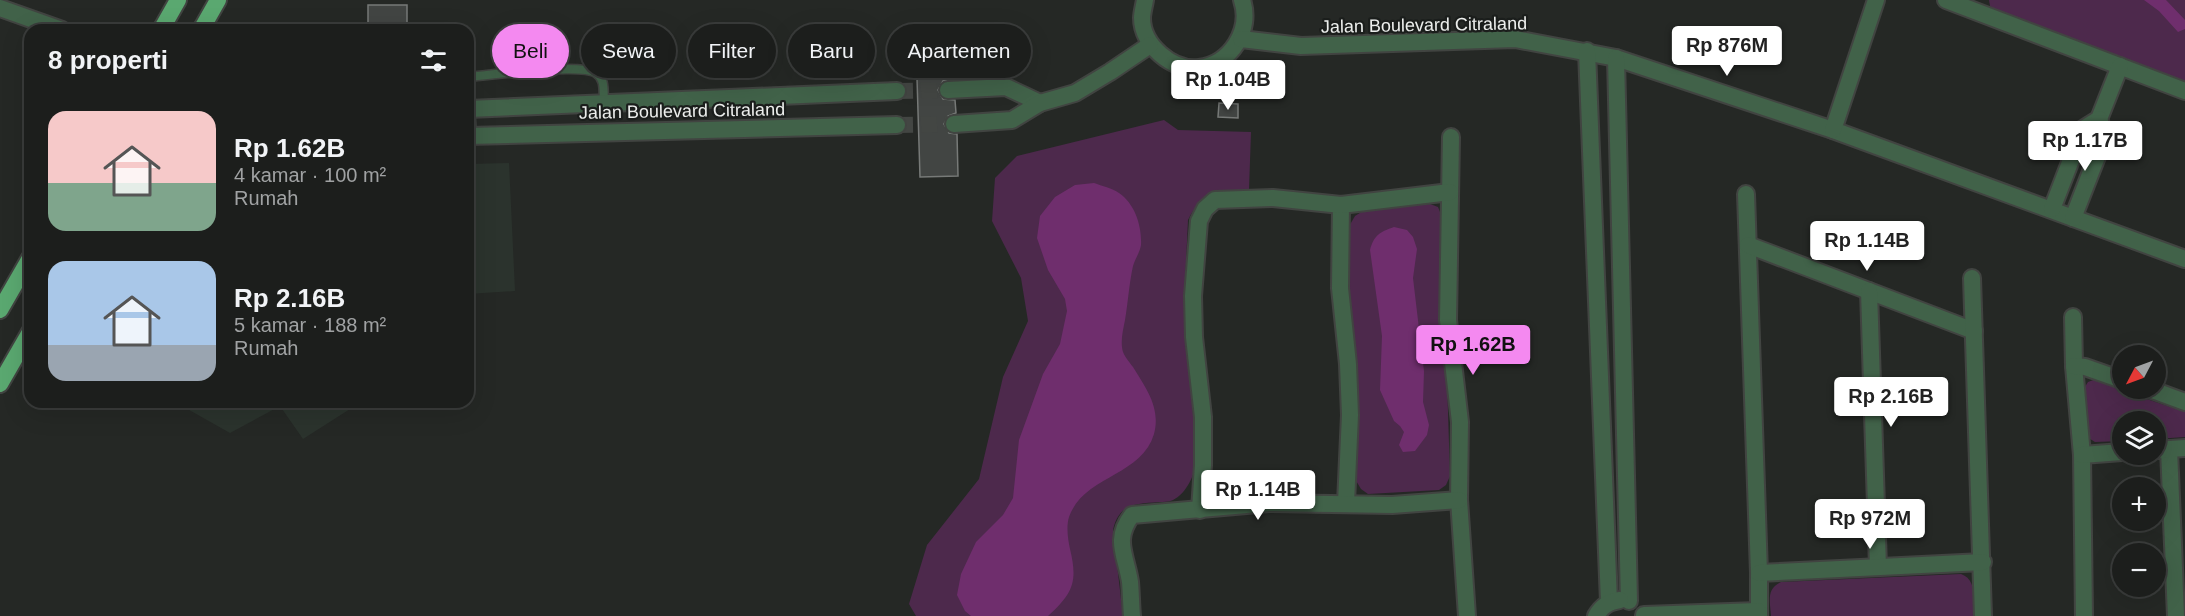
<!DOCTYPE html>
<html lang="id">
<head>
<meta charset="utf-8">
<style>
	:root { --surface:#1c1e1c; --page:#252725; --text:#f1f3f6; --muted:#a0a2a3; --line:#3a3c3b; --accent:#f489f0 }
	body { margin:0; font-family:Arial,sans-serif; background:var(--page); color:var(--text); height:100vh; display:flex; flex-direction:column; font-size:22px; white-space:nowrap }
	* { box-sizing:border-box; margin:0 }
	p { font-size:20px; color:var(--muted) }
	.icon { flex:none; width:33px; height:33px; fill:none; stroke:currentColor; stroke-width:2; stroke-linecap:round; stroke-linejoin:round }
	.map { position:relative; flex:1; overflow:hidden }
	.sheet { position:absolute; left:24px; top:24px; width:450px; height:384px; display:flex; flex-direction:column; background:var(--surface); border-radius:18px; box-shadow:0 6px 24px #0002,0 0 0 2px var(--line) }
	.sheet>* { flex:none }
	.banner { position:absolute; left:492px; top:24px; width:570px; height:54px; display:flex; gap:12px }
	.needle { width:39px; rotate:229deg }
	.controls { position:absolute; left:2112px; top:345px; display:grid; gap:12px }
	.controls a { display:grid; place-items:center; width:54px; height:54px; border-radius:50%; background:var(--surface); box-shadow:0 6px 24px #0002,0 0 0 2px var(--line); font-size:30px }
	.price { position:absolute; translate:-50% -51px; padding:0 14px; border-radius:6px; background:#fff; color:#222; font-size:20px; line-height:39px; filter:drop-shadow(0 2px 3px #0008) }
	.price::after { content:''; position:absolute; left:50%; top:36px; width:18px; height:14px; margin-left:-9px; background:inherit; clip-path:polygon(0 0,100% 0,50% 100%) }
	.price.selected { background:var(--accent); color:#111 }
	ul { padding:0; list-style:none }
	li { display:flex; align-items:center; gap:18px; height:150px; padding:0 24px }
	li span { display:grid; place-items:center; flex:none; width:168px; height:120px; border-radius:18px; color:#555 }
	li>.icon { margin-inline-start:auto }
	span .icon { width:72px; height:72px; fill:#fffc; stroke-width:1 }
	li b { font-size:26px }
	h2 { display:flex; justify-content:space-between; align-items:center; height:72px; padding:0 24px; font-size:26px }
	.pill { padding:0 21px; border-radius:27px; background:var(--surface); box-shadow:0 6px 24px #0002,0 0 0 2px var(--line); font-size:21px; line-height:54px }
	.pill.selected { background:var(--accent); color:#111 }
	.map>svg:first-child { display:block }
	.built { fill:#2b332d }
	.green { fill:#4d294c }
	.water { fill:#6f2e6d }
	.building { fill:#424543; stroke:#777a78; stroke-width:1.5 }
	.lines { fill:none; stroke-linecap:round; stroke-linejoin:round }
	.minor-tunnel { stroke:#434643; stroke-width:16; stroke-dasharray:16 8; stroke-linecap:butt }
	.service-casing { stroke:#414441; stroke-width:11 }
	.minor-casing { stroke:#414441; stroke-width:20 }
	.trunk-casing { stroke:#414441; stroke-width:20 }
	.service { stroke:#416249; stroke-width:8 }
	.minor { stroke:#416249; stroke-width:16 }
	.trunk { stroke:#5aa870; stroke-width:16 }
	.labels { text-anchor:middle; dominant-baseline:central; stroke-width:4.5; stroke-linejoin:round; paint-order:stroke }
	.street-label { font-size:18px; fill:#eceeec; stroke:#1b1e1c }
</style>
</head>
<body>
<div class="map">
<svg width="2185" height="616" viewBox="0 0 2185 616">
	<rect width="100%" height="100%" fill="#252825"/>
	<!-- built -->
	<g class="built">
		<path d="M509 163 515 291 468 294V164Z"/>
		<path d="M175 402H361L303 439 280 406 230 433Z"/>
	</g>
	<!-- green -->
	<g class="green">
		<path d="M1989 0H2185V81L1994 11 1990 6Z"/>
		<path d="M1164 120 1178 130 1251 132 1249 190C1222 191 1201 193 1188 220L1184 307 1197 461C1194 475 1187 493 1173 500 1169 502 1163 502 1159 502 1136 504 1119 503 1113 530L1123 616H916L909 604 927 545 979 479 1003 377 1028 321 1021 278 992 221 995 178 1017 156Z"/>
		<path d="M1430 204 1438 207 1442 217 1450 476 1446 485 1439 490 1368 494 1361 489 1355 479 1348 228 1355 216 1363 211Z"/>
		<path d="M2096 379 2141 397 2185 412V437L2156 439V422H2122V441L2095 442 2087 437 2083 390 2088 382Z"/>
		<path d="M1961 574C1978 580 1973 601 1973 616H1771C1770 601 1766 589 1781 582Z"/>
	</g>
	<!-- water -->
	<g class="water">
		<path d="M2144 0H2166L2185 20V29L2178 32 2159 11Z"/>
		<path d="M1094 183C1102 186 1112 188 1119 193 1135 204 1142 226 1141 245 1140 252 1135 259 1133 266 1129 284 1128 303 1125 320 1123 330 1120 342 1123 352 1125 357 1130 363 1133 367 1146 388 1161 408 1154 434 1141 477 1084 475 1069 517 1066 527 1068 539 1070 549 1078 582 1073 593 1048 616H971L965 611 957 595 961 574 976 542 1003 515 1013 498 1019 440 1043 374 1060 344 1067 311 1065 299 1048 270 1037 238 1040 216 1055 197 1075 185Z"/>
		<path d="M1394 227 1407 230 1413 237 1417 249 1413 278 1424 371 1423 402 1429 425 1427 435 1415 451 1403 452 1399 445 1404 432 1400 426 1394 421 1380 390 1382 336 1370 250C1374 235 1380 232 1394 227Z"/>
	</g>
	<!-- building -->
	<g class="building">
		<rect x="368" y="5" width="39" height="25"/>
		<path d="M953 44 955 79 943 81 938 90 943 99 955 100 956 113 948 116 944 124 949 133 957 134 958 176 920 177 916 45Z"/>
		<path d="M1219 103 1238 104V118L1218 117Z"/>
	</g>
	<g class="lines">
		<!-- minor-tunnel -->
		<g class="minor-tunnel">
			<path d="M897 91 948 90"/>
			<path d="M897 125 954 124"/>
		</g>
		<!-- service casing -->
		<g class="service-casing">
			<g id="service">
				<path d="M468 77C490 75 580 63 596 73 606 79 603 93 604 103"/>
				<path d="M468 77 472 136"/>
			</g>
		</g>
		<!-- minor casing -->
		<g class="minor-casing">
			<g id="minor">
				<path d="M1145 0C1144 6 1142 13 1142 18 1142 45 1172 71 1199 68 1231 64 1252 30 1242 0"/>
				<path d="M1946 0 2185 91"/>
				<path d="M0 8 62 30"/>
				<path d="M1241 39 1301 46 1515 39 1616 58 1833 130 2185 259"/>
				<path d="M1587 51 1609 602"/>
				<path d="M1616 58 1629 601"/>
				<path d="M948 90 1006 87 1040 103"/>
				<path d="M468 109 897 91"/>
				<path d="M954 124 1012 120 1040 103 1075 93 1110 72 1150 45"/>
				<path d="M1833 130 1876 0"/>
				<path d="M468 136 897 125"/>
				<path d="M1451 137 1448 320 1460 422 1459 500 1467 616"/>
				<path d="M1746 194 1759 573V616"/>
				<path d="M1341 205 1340 288 1348 364 1350 415 1346 503"/>
				<path d="M2052 209 2083 129 2099 119 2120 66"/>
				<path d="M2073 218 2105 136 2099 119"/>
				<path d="M1748 245 1974 331"/>
				<path d="M1972 278 1983 616"/>
				<path d="M1869 291 1878 567"/>
				<path d="M2073 317 2074 366 2082 455 2084 616"/>
				<path d="M2074 366 2085 367 2122 380"/>
				<path d="M2147 388 2185 402"/>
				<path d="M2169 449 2176 616"/>
				<path d="M2156 450 2185 448"/>
				<path d="M2082 455 2122 452"/>
				<path d="M1200 510 1203 465V417L1194 337 1193 296 1199 221 1205 209 1215 200 1273 198 1341 205 1450 192"/>
				<path d="M1759 573 1983 562"/>
				<path d="M1644 615 1758 611"/>
				<path d="M1132 616C1131 605 1131 593 1130 582 1126 555 1113 540 1132 515L1269 503 1392 505 1459 500"/>
				<path d="M1596 616C1602 606 1608 602 1620 600"/>
			</g>
		</g>
		<!-- trunk casing -->
		<g class="trunk-casing">
			<g id="trunk">
				<path d="M161 30 178 0"/>
				<path d="M201 30 218 0"/>
				<path d="M0 310 30 258"/>
				<path d="M0 384 30 332"/>
			</g>
		</g>
		<!-- service -->
		<use href="#service" class="service"/>
		<!-- minor -->
		<use href="#minor" class="minor"/>
		<!-- trunk -->
		<use href="#trunk" class="trunk"/>
	</g>
	<g class="labels">
		<!-- street labels -->
		<g class="street-label">
			<text transform="translate(1424 25) rotate(-1)">Jalan Boulevard Citraland</text>
			<text transform="translate(682 111) rotate(-1)">Jalan Boulevard Citraland</text>
		</g>
	</g>
</svg>
<div class="controls">
<a><svg class="needle" viewBox="-14 -14 28 28"><path d="M0-13l5 13h-10z" fill="#e53935"/><path d="M0 13l5-13h-10z" fill="#a0a2a3"/></svg></a>
<a><svg class="icon" aria-label="layers" viewBox="0 0 24 24"><path d="M12 4l9 5-9 5-9-5zM3 14l9 5 9-5"/></svg></a>
<a>+</a>
<a>−</a>
</div>
<b class="price" style="left:1727px;top:77px">Rp 876M</b>
<b class="price" style="left:1228px;top:111px">Rp 1.04B</b>
<b class="price" style="left:2085px;top:172px">Rp 1.17B</b>
<b class="price" style="left:1867px;top:272px">Rp 1.14B</b>
<b class="price selected" style="left:1473px;top:376px">Rp 1.62B</b>
<b class="price" style="left:1891px;top:428px">Rp 2.16B</b>
<b class="price" style="left:1258px;top:521px">Rp 1.14B</b>
<b class="price" style="left:1870px;top:550px">Rp 972M</b>
<div class="banner">
<a class="pill selected">Beli</a>
<a class="pill">Sewa</a>
<a class="pill">Filter</a>
<a class="pill">Baru</a>
<a class="pill">Apartemen</a>
</div>
<section class="sheet">
<h2>8 properti<svg class="icon" aria-label="filters" viewBox="0 0 24 24"><path d="M4 7h16M4 17h16"/><circle cx="9" cy="7" r="2"/><circle cx="15" cy="17" r="2"/></svg></h2>
<ul>
<li><span style="background:linear-gradient(#f6c9c9 60%,#7fa58c 0)"><svg class="icon" aria-label="home" viewBox="0 0 24 24"><path d="M3 11l9-7 9 7M6 9v11h12V9"/></svg></span><div><b>Rp 1.62B</b><p>4 kamar · 100 m²</p><p>Rumah</p></div></li>
<li><span style="background:linear-gradient(#a9c7e8 70%,#9aa5b1 0)"><svg class="icon" aria-label="home" viewBox="0 0 24 24"><path d="M3 11l9-7 9 7M6 9v11h12V9"/></svg></span><div><b>Rp 2.16B</b><p>5 kamar · 188 m²</p><p>Rumah</p></div></li>
</ul>
</section>
</div>
</body>
</html>
